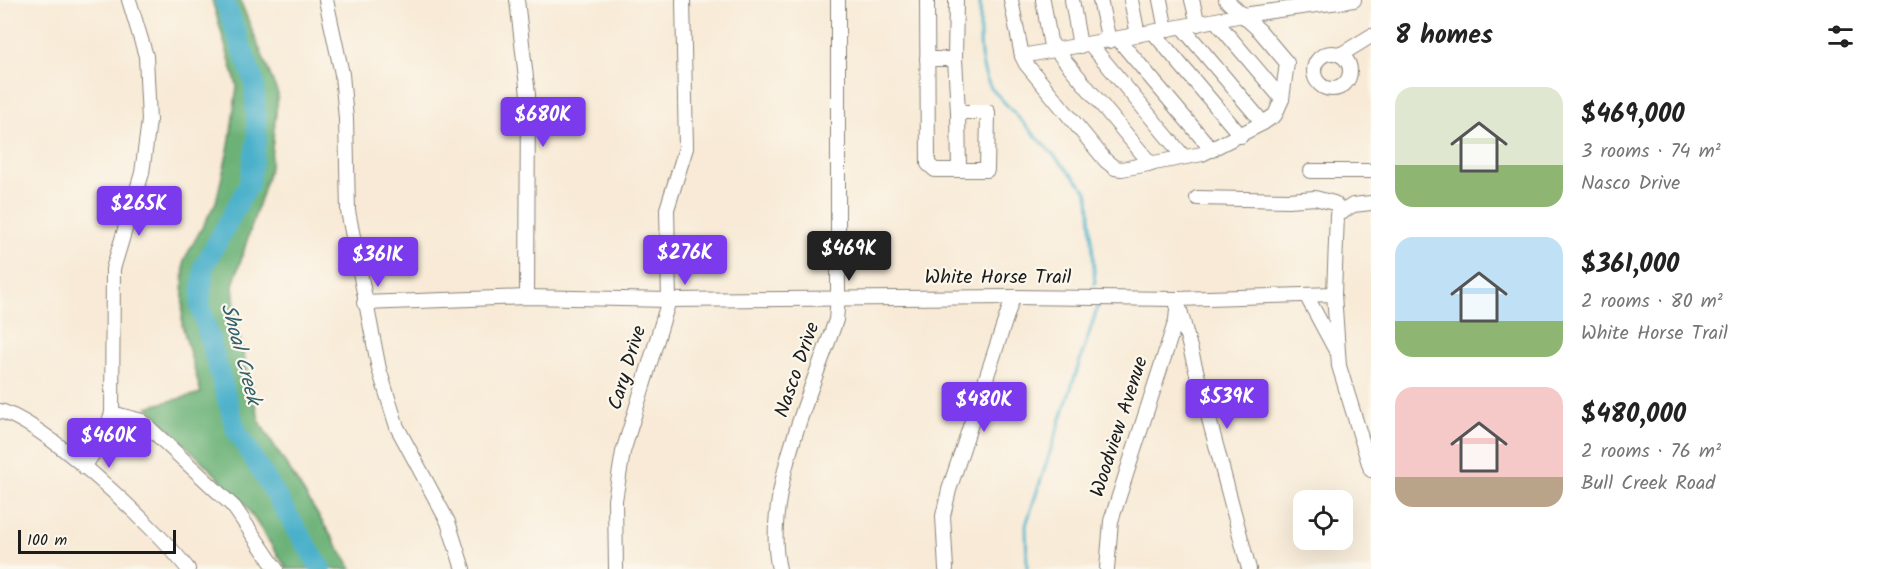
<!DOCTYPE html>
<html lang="en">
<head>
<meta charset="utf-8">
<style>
	:root { --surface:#fff; --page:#f2f2f2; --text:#222; --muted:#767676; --accent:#7c3aed }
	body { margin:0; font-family:Kalam,sans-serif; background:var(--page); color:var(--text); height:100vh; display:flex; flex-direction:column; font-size:22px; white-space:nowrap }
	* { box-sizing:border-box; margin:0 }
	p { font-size:20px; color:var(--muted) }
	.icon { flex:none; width:33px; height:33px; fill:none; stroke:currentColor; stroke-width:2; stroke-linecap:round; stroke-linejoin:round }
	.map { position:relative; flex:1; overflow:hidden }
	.panel { display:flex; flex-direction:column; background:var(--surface); width:510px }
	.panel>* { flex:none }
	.controls { position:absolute; left:1293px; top:490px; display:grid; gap:12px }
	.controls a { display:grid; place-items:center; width:60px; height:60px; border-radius:12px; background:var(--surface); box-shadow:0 6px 24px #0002; font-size:30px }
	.scale { position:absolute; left:18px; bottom:15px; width:158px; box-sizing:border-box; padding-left:6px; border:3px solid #1c1c1c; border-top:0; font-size:16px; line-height:21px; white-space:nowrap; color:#1c1c1c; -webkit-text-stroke:4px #fbf7ec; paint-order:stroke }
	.price { position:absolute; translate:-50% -51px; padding:0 14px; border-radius:6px; background:var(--accent); color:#fff; font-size:20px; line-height:39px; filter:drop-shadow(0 2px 3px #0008) }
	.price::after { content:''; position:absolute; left:50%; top:36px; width:18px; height:14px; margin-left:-9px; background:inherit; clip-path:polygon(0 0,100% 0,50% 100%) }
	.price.active { background:#222; color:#fff }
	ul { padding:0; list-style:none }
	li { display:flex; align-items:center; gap:18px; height:150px; padding:0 24px }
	li span { display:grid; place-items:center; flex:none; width:168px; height:120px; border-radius:18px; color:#555 }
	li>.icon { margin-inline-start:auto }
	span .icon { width:72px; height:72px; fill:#fffc; stroke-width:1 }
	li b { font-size:26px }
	h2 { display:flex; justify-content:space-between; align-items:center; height:72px; padding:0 24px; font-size:26px }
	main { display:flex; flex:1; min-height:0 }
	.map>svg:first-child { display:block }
	.forest { fill:#6cb278; stroke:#44674a; stroke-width:1.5 }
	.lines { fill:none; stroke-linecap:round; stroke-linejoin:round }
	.stream { stroke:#4bb1ca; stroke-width:3 }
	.river { stroke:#4bb1ca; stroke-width:20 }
	.minor-casing { stroke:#8a8379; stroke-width:16 }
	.minor { stroke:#fff; stroke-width:14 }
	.labels { text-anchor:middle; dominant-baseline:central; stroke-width:4.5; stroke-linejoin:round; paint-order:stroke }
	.street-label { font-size:20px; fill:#1c1c1c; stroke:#fbf7ec }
	.water-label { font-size:21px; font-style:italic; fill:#315f6a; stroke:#fbf7ec }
</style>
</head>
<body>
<main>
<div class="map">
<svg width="1371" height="569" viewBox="0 0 1371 569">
	<rect width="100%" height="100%" fill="#fbf7ec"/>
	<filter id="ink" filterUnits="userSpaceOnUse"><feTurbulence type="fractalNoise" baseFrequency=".0167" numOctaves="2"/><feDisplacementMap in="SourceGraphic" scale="12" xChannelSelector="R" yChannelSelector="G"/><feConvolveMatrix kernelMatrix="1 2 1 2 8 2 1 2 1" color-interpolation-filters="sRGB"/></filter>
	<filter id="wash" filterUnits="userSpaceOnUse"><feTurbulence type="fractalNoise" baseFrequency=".008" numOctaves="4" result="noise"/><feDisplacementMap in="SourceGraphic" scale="24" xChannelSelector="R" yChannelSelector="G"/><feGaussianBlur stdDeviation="1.35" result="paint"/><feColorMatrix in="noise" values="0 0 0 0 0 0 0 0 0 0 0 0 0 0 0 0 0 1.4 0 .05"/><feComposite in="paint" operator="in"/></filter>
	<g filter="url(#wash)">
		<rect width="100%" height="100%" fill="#f8ead6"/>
		<!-- forest -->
		<path class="forest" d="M212 0H240L278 94 270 168 233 285 237 327 260 423 352 569H287L244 503 147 407 201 393 182 325 184 260 216 202 229 146 237 86Z"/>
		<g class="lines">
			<!-- stream -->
			<g class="stream">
				<path d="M980 0C981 30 976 61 991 88L1086 190 1089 198 1095 284"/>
				<path d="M1027 569 1026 525 1098 306"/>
			</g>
			<!-- river -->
			<path class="river" d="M224 0 254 81 257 138 249 184 204 266 200 306 236 430 321 569"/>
		</g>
	</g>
	<g filter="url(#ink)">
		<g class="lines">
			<!-- minor casing -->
			<g class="minor-casing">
				<g id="minor">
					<path d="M326 0 342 74 346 119 348 211 379 369 397 427 448 522 463 569"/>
					<path d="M517 0 528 95 527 297"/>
					<path d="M927 0 928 164 935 170H987L988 112H958L955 59 956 0"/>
					<path d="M1011 0 1022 56 1026 64 1106 161 1115 168 1122 169 1202 154 1263 123 1275 115 1282 99 1287 63 1260 31 1226 0"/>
					<path d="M1043 0 1050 41 1056 50 1151 164"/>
					<path d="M1072 0 1080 46"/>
					<path d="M1100 0 1109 41"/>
					<path d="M1131 0 1138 35"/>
					<path d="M1160 0 1166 30"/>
					<path d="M1192 0 1198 24"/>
					<path d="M1216 21 1282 99"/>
					<path d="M1182 27 1263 123"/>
					<path d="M1153 32 1241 136"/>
					<path d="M1118 39 1212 150"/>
					<path d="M1090 44 1184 157"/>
					<circle cx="1332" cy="71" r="18"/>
					<path d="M1340 55 1371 36"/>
					<path d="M1022 56 1243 15 1354 0"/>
					<path d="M927 59H955"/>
					<path d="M958 112 959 170"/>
					<path d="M1311 171H1371"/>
					<path d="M1197 198 1289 200 1315 198 1334 203 1343 212"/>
					<path d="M1371 203 1353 205 1337 215 1334 294 1339 366 1371 470"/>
					<path d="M1306 295 1335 349"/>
					<path d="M364 303 527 297 669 300 1013 297 1178 299 1334 294"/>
					<path d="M1180 310 1249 569"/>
					<path d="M0 411C47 424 157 529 188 569"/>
					<path d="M112 413 142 421 234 507 276 569"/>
					<path d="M84 467 104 437 112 413 113 269 142 173 149 121 146 56 129 0"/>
					<path d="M616 569 615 500 623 452 669 300 667 209 686 148 683 0"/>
					<path d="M779 569C762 498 812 389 836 320L838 298V0"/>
					<path d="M946 569 943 516 949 490 1013 297"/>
					<path d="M1107 569 1111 521 1176 320 1178 299"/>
				</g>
			</g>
			<!-- minor -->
			<use href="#minor" class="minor"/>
		</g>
	</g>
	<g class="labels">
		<!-- street labels -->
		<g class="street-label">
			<text x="998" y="278">White Horse Trail</text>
			<text transform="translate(628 368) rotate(-73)">Cary Drive</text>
			<text transform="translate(798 370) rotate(-71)">Nasco Drive</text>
			<text transform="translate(1120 427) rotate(-72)">Woodview Avenue</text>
		</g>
		<!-- water labels -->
		<g class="water-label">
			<text transform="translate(240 354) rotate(75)">Shoal Creek</text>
		</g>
	</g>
</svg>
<div class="controls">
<a><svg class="icon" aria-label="locate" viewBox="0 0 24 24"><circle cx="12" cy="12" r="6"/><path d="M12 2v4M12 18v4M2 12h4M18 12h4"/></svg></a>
</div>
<div class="scale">100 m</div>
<b class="price" style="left:543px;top:148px">$680K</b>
<b class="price" style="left:139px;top:237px">$265K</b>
<b class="price active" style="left:849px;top:282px">$469K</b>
<b class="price" style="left:685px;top:286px">$276K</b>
<b class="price" style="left:378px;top:288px">$361K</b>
<b class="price" style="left:1227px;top:430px">$539K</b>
<b class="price" style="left:984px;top:433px">$480K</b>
<b class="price" style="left:109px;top:469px">$460K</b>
</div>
<section class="panel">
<h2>8 homes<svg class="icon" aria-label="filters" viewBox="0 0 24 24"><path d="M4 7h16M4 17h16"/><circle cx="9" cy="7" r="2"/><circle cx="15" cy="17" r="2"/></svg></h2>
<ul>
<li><span style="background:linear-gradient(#dfe7d0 65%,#8fb573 0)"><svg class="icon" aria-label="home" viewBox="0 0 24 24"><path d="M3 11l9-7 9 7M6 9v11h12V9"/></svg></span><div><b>$469,000</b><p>3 rooms · 74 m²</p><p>Nasco Drive</p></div></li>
<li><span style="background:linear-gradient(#bfe0f5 70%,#8fb573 0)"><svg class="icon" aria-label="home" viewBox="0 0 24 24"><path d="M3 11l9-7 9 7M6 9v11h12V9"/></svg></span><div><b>$361,000</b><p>2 rooms · 80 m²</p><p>White Horse Trail</p></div></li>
<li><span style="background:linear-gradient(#f6c9c9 75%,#b9a48a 0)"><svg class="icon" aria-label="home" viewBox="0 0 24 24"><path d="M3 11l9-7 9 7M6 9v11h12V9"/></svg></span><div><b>$480,000</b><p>2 rooms · 76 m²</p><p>Bull Creek Road</p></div></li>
</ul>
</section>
</main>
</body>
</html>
